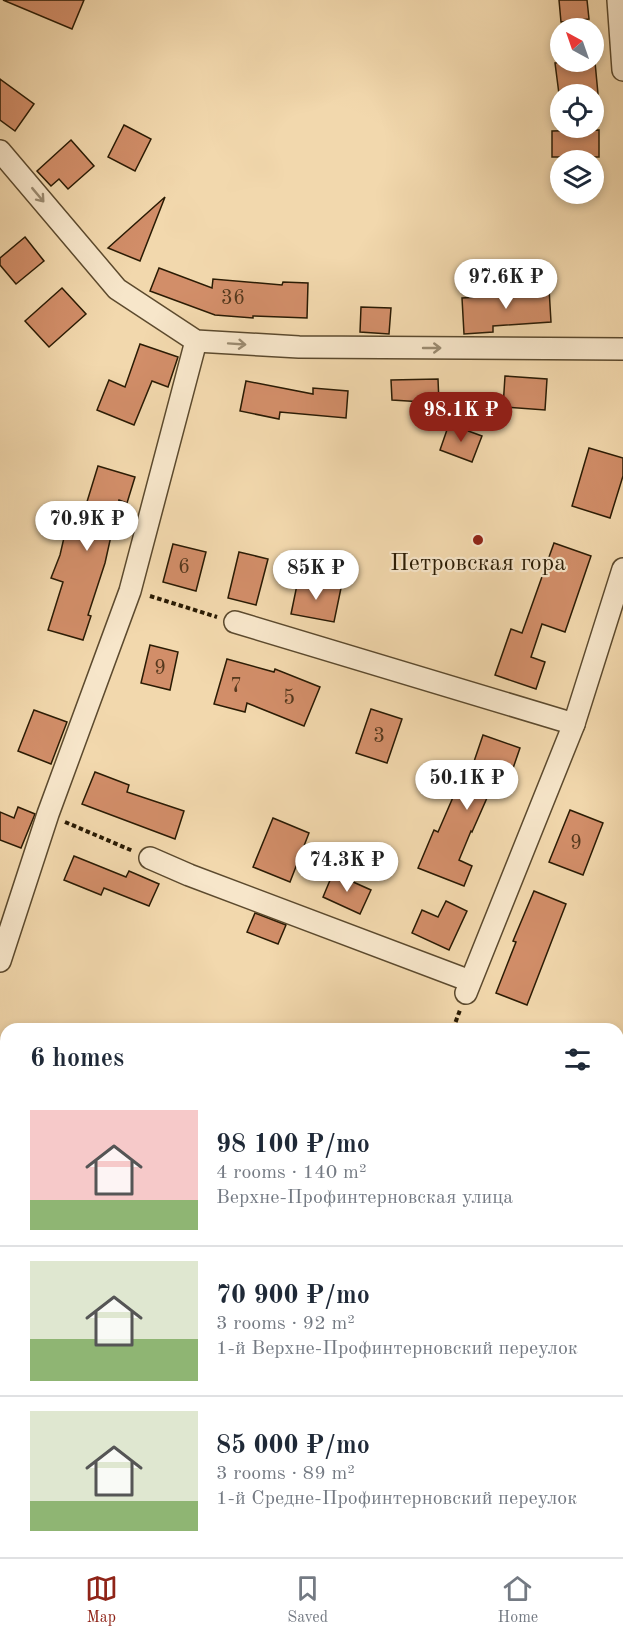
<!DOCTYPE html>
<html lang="en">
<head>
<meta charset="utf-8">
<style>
	:root { --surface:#fff; --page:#f6f6f7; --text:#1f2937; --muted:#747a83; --line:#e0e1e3; --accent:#8f2418 }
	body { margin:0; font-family:"Old Standard TT",serif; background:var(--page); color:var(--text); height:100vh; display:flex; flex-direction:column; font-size:22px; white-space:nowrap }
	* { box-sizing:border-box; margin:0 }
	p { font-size:20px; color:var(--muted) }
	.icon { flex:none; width:33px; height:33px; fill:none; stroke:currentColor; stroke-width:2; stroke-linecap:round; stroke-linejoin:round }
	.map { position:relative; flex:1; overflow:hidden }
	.side { position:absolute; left:0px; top:1023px; width:624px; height:534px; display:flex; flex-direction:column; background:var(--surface); border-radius:18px 18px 0 0; box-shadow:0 3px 9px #0003 }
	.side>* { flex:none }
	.needle { width:39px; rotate:320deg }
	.tools { position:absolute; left:550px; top:18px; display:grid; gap:12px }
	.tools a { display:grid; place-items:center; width:54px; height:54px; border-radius:50%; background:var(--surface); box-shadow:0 3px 9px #0003; font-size:30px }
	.price { position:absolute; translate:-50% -51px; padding:0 14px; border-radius:21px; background:#fff; color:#222; font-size:20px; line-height:39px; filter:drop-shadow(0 2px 3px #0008) }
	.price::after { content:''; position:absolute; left:50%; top:36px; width:18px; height:14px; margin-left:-9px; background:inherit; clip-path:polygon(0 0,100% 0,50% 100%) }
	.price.current { background:var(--accent); color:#fff }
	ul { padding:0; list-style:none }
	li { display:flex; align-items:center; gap:18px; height:150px; padding:0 30px }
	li+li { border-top:2px solid var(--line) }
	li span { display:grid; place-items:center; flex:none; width:168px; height:120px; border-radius:0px; color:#555 }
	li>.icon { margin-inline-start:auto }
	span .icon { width:72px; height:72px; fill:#fffc; stroke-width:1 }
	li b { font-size:26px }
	h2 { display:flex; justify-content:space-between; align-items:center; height:72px; padding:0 30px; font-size:26px }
	.dock { display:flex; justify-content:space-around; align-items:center; height:84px; border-top:2px solid var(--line); background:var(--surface); font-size:16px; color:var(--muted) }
	.dock a { display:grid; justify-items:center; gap:3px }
	.dock .current { color:var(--accent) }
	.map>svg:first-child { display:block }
	.green { fill:#b9bf8b; stroke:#726d48; stroke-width:1.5 }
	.building { fill:#d28e69; stroke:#2a1b04; stroke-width:1.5 }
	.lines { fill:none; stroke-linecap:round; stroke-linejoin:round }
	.minor-casing { stroke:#5c4a2e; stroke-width:24 }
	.path { stroke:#2a1b04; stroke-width:4; stroke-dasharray:4.5 3; stroke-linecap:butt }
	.minor { stroke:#f7e6ca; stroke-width:21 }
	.oneway { stroke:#9b8b71 }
	.poi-dot { fill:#8f2418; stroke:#f7e6ca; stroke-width:2 }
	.labels { text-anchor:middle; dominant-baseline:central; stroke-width:4.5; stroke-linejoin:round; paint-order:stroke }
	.number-label { font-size:21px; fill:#54381d }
	.poi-label { font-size:24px; fill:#2a1b04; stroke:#f7e6ca }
</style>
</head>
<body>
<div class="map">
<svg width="623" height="1557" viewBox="0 0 623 1557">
	<rect width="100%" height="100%" fill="#f2d8ad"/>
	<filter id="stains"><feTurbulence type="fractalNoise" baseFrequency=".00333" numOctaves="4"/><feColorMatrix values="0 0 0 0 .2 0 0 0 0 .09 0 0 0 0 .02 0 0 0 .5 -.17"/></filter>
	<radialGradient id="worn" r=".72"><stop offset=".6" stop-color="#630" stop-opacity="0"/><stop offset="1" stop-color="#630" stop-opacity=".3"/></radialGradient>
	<!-- green -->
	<path class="green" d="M0 1161 6 1168V1551H243L244 1557H0Z"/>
	<!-- building -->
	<g class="building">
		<path d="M3 0H84L72 29Z"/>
		<path d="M559 0H587L589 19 561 22Z"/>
		<path d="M567 62H595L598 94H559L555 63Z"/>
		<path d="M0 79 34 104 15 131 0 120Z"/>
		<path d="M124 125 151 139 135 171 108 157Z"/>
		<path d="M599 130V157H552V131Z"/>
		<path d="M71 140 94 166 68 189 59 179 51 186 37 171Z"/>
		<path d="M165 197 140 261 108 248Z"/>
		<path d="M25 237 44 261 16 284 0 265V258Z"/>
		<path d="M159 268 212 288 213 279 282 285 283 282 308 283 307 318 253 316V318L215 315 150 291Z"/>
		<path d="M62 288 86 314 49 347 25 321Z"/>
		<path d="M549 288 551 322 493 326V332L464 334 462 298 513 295V290Z"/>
		<path d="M361 307 391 308 389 334 360 332Z"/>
		<path d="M140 344 178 357 168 387 152 381 134 425 97 410 109 380 125 387Z"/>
		<path d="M505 376 547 379 545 410 503 407Z"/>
		<path d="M438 379 439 403 392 400 391 380Z"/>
		<path d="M246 381 313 394V388L348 391 346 418 280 412 279 419 240 411Z"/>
		<path d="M449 424 482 436 472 462 440 450Z"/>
		<path d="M589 448 623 458V476L610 518 572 506Z"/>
		<path d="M98 466 135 477 127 503 119 500 105 563 88 615 91 616 83 640 48 630 63 582 51 578 60 555 69 516 82 518Z"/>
		<path d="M554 543 591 556 565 632 542 624 531 657 545 662 536 689 495 675 511 629 522 633Z"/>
		<path d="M173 544 206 552 196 591 163 582Z"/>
		<path d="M239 552 268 559 256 605 228 598Z"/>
		<path d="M298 580 341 588 334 622 291 614Z"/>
		<path d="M150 645 178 652 170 690 141 683Z"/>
		<path d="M227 659 274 672 275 669 320 687 304 726 247 703 245 712 214 704Z"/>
		<path d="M371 709 402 719 387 763 356 753Z"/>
		<path d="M34 710 67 722 51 764 18 751Z"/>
		<path d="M483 735 520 748 510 777 498 773 472 832 471 831 459 860 472 866 464 886 418 868 434 830 438 832 457 788 464 791Z"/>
		<path d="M95 772 129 785 127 792 184 811 175 839 82 804Z"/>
		<path d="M18 807 35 814 21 848 0 840V812L14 818Z"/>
		<path d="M570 810 603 823 583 875 549 862Z"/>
		<path d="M273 818 309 833 290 882 253 867Z"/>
		<path d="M74 856 126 877 129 871 159 884 149 906 104 888 101 895 64 880Z"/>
		<path d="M333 873 371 890 360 914 323 897Z"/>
		<path d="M534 891 566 904 527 1005 496 993 516 942 513 941Z"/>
		<path d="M446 901 467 911 449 950 412 933 422 910 438 917Z"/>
		<path d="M255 913 286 925 278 944 247 932Z"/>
	</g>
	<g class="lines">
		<!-- minor casing -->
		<g class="minor-casing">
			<g id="minor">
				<path d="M618 0 623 70"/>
				<path d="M0 151 117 289 196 341 299 347 623 349"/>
				<path d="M235 622 574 724"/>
				<path d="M150 858 189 875 470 981"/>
				<path d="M0 961 48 814 130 591 196 341"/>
				<path d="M466 993 574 724 623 569"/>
				<path d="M0 1134 6 1142"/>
				<path d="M618 1493 623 1488"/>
				<path d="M273 1551 274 1557"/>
				<path d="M567 1557 570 1551"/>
			</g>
		</g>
		<!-- path -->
		<g class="path">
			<path d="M150 596 217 617"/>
			<path d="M65 822 133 851"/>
			<path d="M453 1029 460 1010"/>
		</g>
		<!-- minor -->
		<use href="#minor" class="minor"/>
	</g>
	<!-- one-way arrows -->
	<defs><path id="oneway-shaft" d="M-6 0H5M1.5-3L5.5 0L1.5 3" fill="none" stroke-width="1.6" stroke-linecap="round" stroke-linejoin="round" transform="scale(1.5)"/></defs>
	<g class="oneway">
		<use href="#oneway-shaft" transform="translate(38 195) rotate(50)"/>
		<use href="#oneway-shaft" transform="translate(237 344) rotate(4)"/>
		<use href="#oneway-shaft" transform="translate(432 348)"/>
	</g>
	<!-- markers -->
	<circle class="poi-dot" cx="478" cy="540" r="6"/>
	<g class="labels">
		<!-- number labels -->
		<g class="number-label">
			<text x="233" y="298">36</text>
			<text x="184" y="567">6</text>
			<text x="160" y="668">9</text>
			<text x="236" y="686">7</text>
			<text x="289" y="698">5</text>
			<text x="379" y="736">3</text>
			<text x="576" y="843">9</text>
		</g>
		<!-- poi labels -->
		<g class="poi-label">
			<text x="478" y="564">Петровская гора</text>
		</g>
	</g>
	<rect width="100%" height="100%" filter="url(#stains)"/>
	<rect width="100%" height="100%" fill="url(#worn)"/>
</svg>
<div class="tools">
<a><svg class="needle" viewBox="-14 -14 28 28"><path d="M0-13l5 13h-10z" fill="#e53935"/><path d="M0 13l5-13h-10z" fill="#747a83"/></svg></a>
<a><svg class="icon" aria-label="locate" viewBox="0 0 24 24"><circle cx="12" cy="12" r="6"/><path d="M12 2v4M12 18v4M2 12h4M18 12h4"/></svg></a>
<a><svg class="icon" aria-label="layers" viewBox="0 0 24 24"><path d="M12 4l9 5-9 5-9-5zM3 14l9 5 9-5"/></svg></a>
</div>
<b class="price" style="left:506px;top:310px">97.6K ₽</b>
<b class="price current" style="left:461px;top:443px">98.1K ₽</b>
<b class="price" style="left:87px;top:552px">70.9K ₽</b>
<b class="price" style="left:316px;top:601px">85K ₽</b>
<b class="price" style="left:467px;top:811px">50.1K ₽</b>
<b class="price" style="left:347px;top:893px">74.3K ₽</b>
<section class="side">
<h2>6 homes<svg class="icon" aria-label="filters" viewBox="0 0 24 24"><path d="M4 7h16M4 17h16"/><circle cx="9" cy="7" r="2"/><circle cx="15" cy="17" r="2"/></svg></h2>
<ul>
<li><span style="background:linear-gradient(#f6c9c9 75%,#8fb573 0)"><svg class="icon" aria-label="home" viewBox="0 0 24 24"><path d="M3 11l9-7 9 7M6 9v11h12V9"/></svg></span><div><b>98 100 ₽/mo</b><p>4 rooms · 140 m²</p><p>Верхне-Профинтерновская улица</p></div></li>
<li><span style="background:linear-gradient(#dfe7d0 65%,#8fb573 0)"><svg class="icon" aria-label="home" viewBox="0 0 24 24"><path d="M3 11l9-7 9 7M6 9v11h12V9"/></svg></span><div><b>70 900 ₽/mo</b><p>3 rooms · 92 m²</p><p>1-й Верхне-Профинтерновский переулок</p></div></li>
<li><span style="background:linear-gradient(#dfe7d0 75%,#8fb573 0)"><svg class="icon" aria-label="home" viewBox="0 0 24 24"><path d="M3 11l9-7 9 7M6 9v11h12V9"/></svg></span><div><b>85 000 ₽/mo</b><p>3 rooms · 89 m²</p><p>1-й Средне-Профинтерновский переулок</p></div></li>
</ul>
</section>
</div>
<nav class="dock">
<a class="current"><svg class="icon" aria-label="map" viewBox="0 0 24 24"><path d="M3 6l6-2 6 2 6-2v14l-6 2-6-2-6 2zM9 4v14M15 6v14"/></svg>Map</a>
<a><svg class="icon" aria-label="saved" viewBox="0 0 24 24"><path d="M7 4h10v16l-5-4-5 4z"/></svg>Saved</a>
<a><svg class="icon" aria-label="home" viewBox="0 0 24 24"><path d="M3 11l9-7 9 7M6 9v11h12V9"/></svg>Home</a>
</nav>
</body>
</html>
